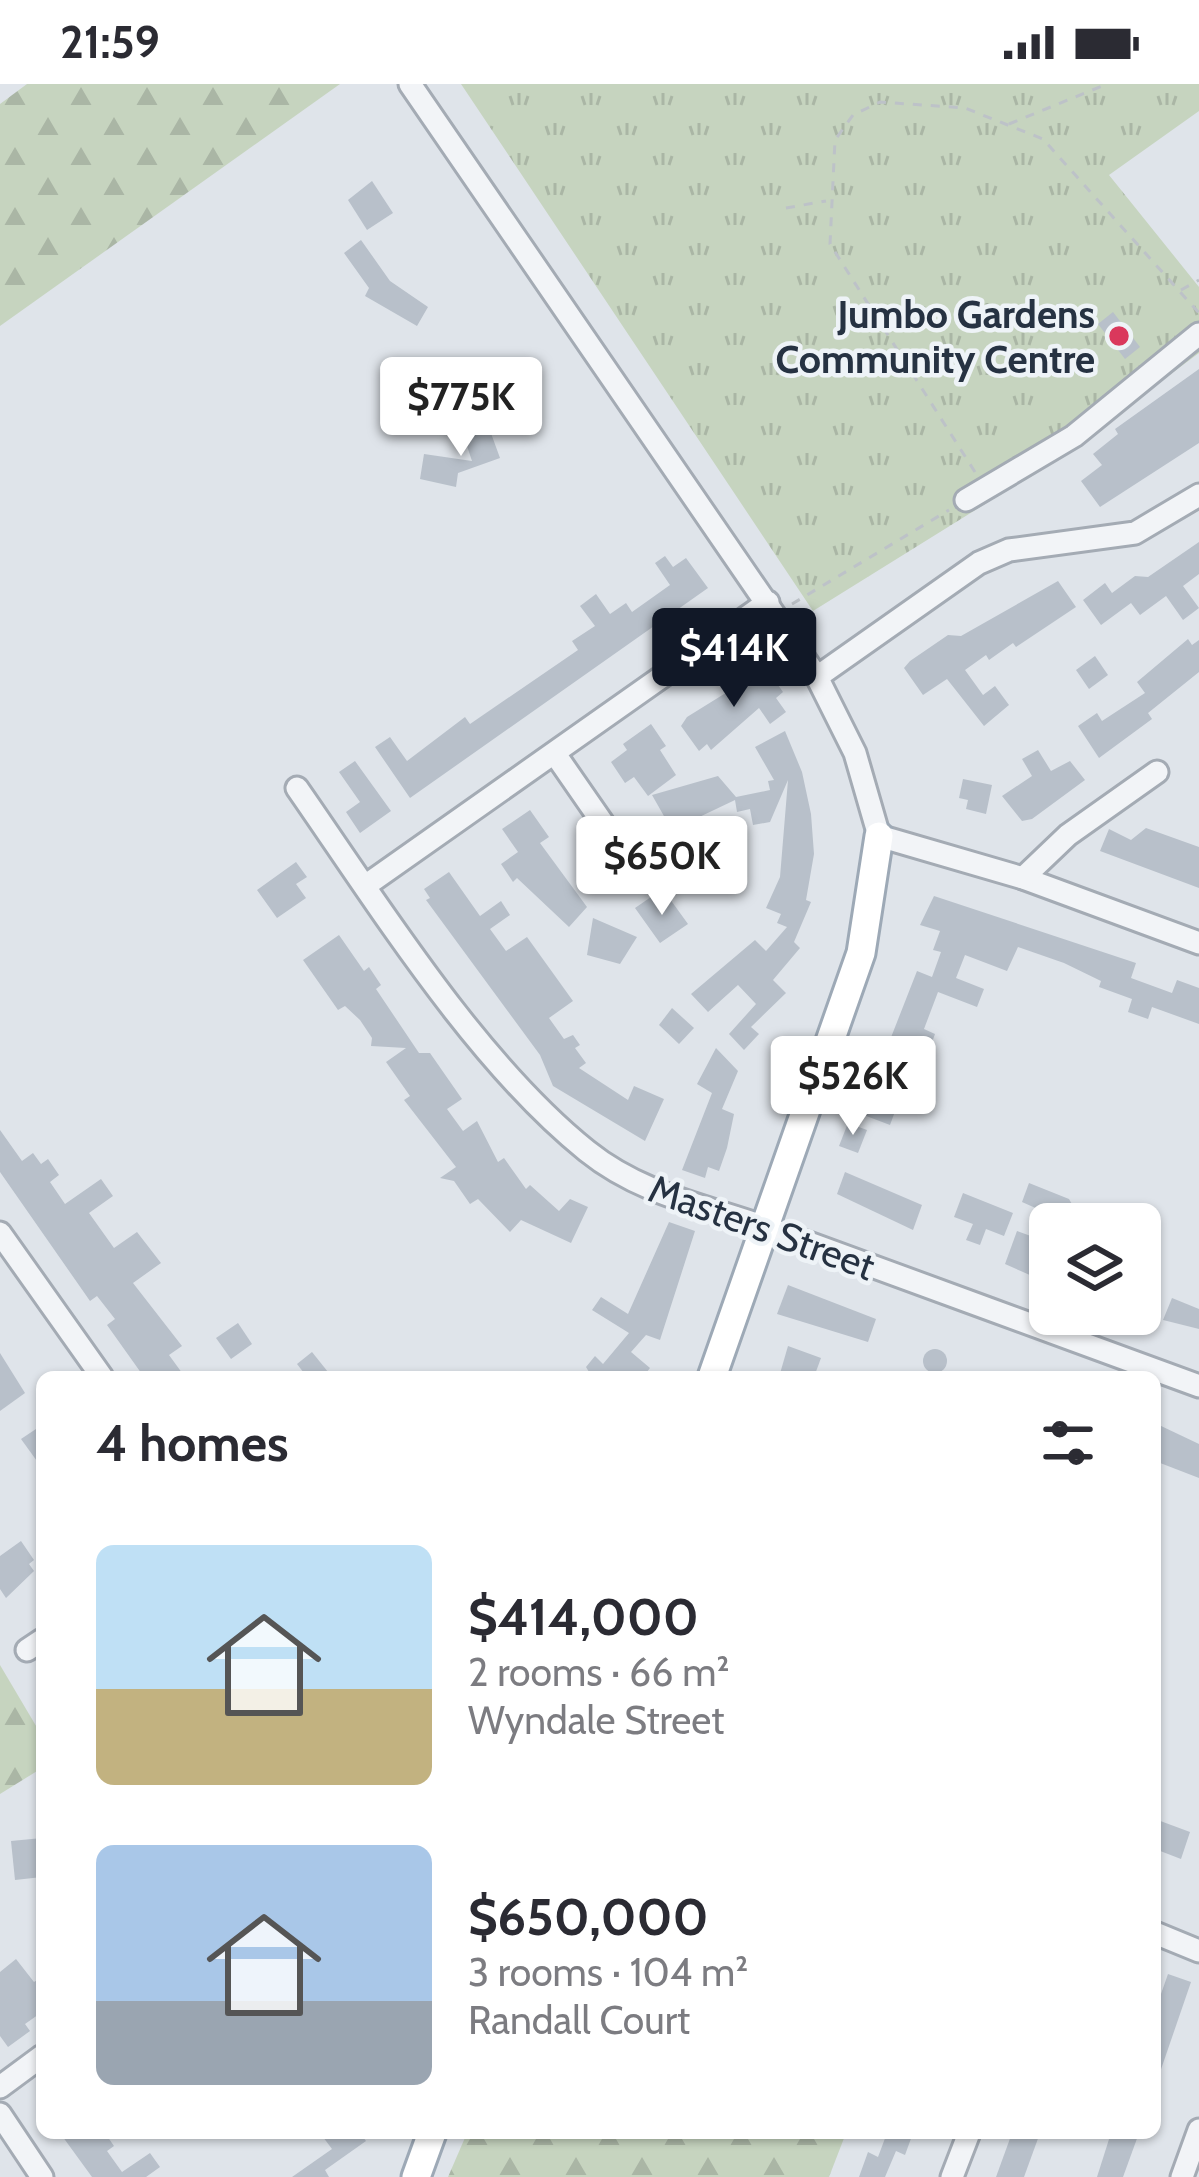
<!DOCTYPE html>
<html lang="en">
<head>
<meta charset="utf-8">
<style>
	:root { --surface:#fff; --page:#f7f7f7; --text:#2b2b33; --muted:#7c7c81; --accent:#111827 }
	body { margin:0; font-family:Cabin,sans-serif; background:var(--page); color:var(--text); height:100vh; display:flex; flex-direction:column; font-size:45px; white-space:nowrap }
	* { box-sizing:border-box; margin:0 }
	p { font-size:39px; color:var(--muted) }
	.icon { flex:none; width:66px; height:66px; fill:none; stroke:currentColor; stroke-width:2; stroke-linecap:round; stroke-linejoin:round }
	.map { position:relative; flex:1; overflow:hidden }
	.panel { position:absolute; left:36px; top:1287px; width:1125px; height:768px; display:flex; flex-direction:column; background:var(--surface); border-radius:18px; box-shadow:0 3px 9px #0004 }
	.panel>* { flex:none }
	.buttons { position:absolute; left:1029px; top:1119px; display:grid; gap:24px }
	.buttons a { display:grid; place-items:center; width:132px; height:132px; border-radius:18px; background:var(--surface); box-shadow:0 3px 9px #0004; font-size:60px }
	.price { position:absolute; translate:-50% -102px; padding:0 27px; border-radius:12px; background:#fff; color:#222; font-size:39px; line-height:78px; filter:drop-shadow(0 3px 6px #0008) }
	.price::after { content:''; position:absolute; left:50%; top:72px; width:36px; height:27px; margin-left:-18px; background:inherit; clip-path:polygon(0 0,100% 0,50% 100%) }
	.price.on { background:var(--accent); color:#fff }
	ul { padding:0; list-style:none }
	li { display:flex; align-items:center; gap:36px; height:300px; padding:0 60px }
	li span { display:grid; place-items:center; flex:none; width:336px; height:240px; border-radius:18px; color:#555 }
	li>.icon { margin-inline-start:auto }
	span .icon { width:144px; height:144px; fill:#fffc; stroke-width:1 }
	li b { font-size:51px }
	h2 { display:flex; justify-content:space-between; align-items:center; height:144px; padding:0 60px; font-size:51px }
	.status { display:flex; justify-content:space-between; align-items:center; height:84px; padding:0 60px; background:var(--surface); direction:ltr }
	.status svg { height:33px; fill:currentColor }
	.map>svg:first-child { display:block }
	.forest { fill:url(#forest-firs) }
	.park { fill:url(#park-tufts) }
	.building { fill:#b8c0ca }
	.lines { fill:none; stroke-linecap:round; stroke-linejoin:round }
	.minor-casing { stroke:#a4abb4; stroke-width:27 }
	.major-casing { stroke:#9da9b6; stroke-width:33 }
	.path { stroke:#bdc2c8; stroke-width:3; stroke-dasharray:9 9; stroke-linecap:butt }
	.minor { stroke:#f2f4f7; stroke-width:21 }
	.major { stroke:#fff; stroke-width:27 }
	.poi-dot { fill:#da385c; stroke:#eef3f7; stroke-width:4.5 }
	.labels { text-anchor:middle; dominant-baseline:central; stroke-width:9; stroke-linejoin:round; paint-order:stroke }
	.poi-label { font-size:39px; font-weight:bold; fill:#263242; stroke:#eef3f7; text-anchor:end }
	.street-label { font-size:39px; fill:#263242; stroke:#eef3f7 }
</style>
</head>
<body>
<div class="status"><b>21:59</b><svg viewBox="0 0 49 12"><path d="M0 12V9h3v3zM5 12V6h3v6zM10 12V3h3v9zM15 12V0h3v12zM26 1h20v11H26zM47 4h2v5h-2z"/></svg></div>
<div class="map">
<svg width="1199" height="2093" viewBox="0 0 1199 2093">
	<defs>
		<pattern id="forest-firs" width="22" height="20" patternUnits="userSpaceOnUse" patternTransform="scale(3)"><rect width="22" height="20" fill="#c6d4bf"/><path d="M5 1l3.5 6h-7zM16 11l3.5 6h-7z" fill="#aab6a5"/></pattern>
		<pattern id="park-tufts" width="24" height="20" patternUnits="userSpaceOnUse" patternTransform="scale(3)"><rect width="24" height="20" fill="#c6d4bf"/><path d="M3 7l-1-3M5 7V3M7 7l1-3M15 17l-1-3M17 17v-4M19 17l1-3" fill="none" stroke="#aab6a5"/></pattern>
	</defs>
	<rect width="100%" height="100%" fill="#dfe4ea"/>
	<!-- forest -->
	<g class="forest">
		<path d="M27 0H340L0 242V20Z"/>
		<path d="M0 1581 42 1652V1684L0 1710Z"/>
		<path d="M467 2049H846L829 2093H448Z"/>
	</g>
	<!-- park -->
	<path class="park" d="M461 0H1199V27L1109 91 1199 203V269L1051 379 813 527Z"/>
	<!-- building -->
	<g class="building">
		<path d="M372 97 393 129 367 146 348 116Z"/>
		<path d="M361 156 390 197 428 223 417 242 365 212 369 204 344 169Z"/>
		<path d="M1113 228 1140 263 1125 275 1098 240Z"/>
		<path d="M1199 285V359L1100 423 1081 397 1102 381 1093 370 1118 350 1115 345Z"/>
		<path d="M488 341 500 374 458 389 456 403 420 395 424 370 472 377 463 350Z"/>
		<path d="M1199 458V490L1183 502 1199 524 1183 536 1166 512 1140 531 1131 519 1101 541 1083 516 1105 499 1112 509 1135 492 1148 493Z"/>
		<path d="M665 472 673 483 686 474 708 504 410 714 375 663 390 653 407 677 465 633 470 640 578 566 572 557 595 542 580 522 596 510 610 530 626 519 632 528 670 501 655 479Z"/>
		<path d="M1058 497 1076 523 1016 563 1013 559 989 576 986 571 965 586 983 611 995 602 1009 621 984 642 947 595 923 611 904 584 910 577 948 551 961 552Z"/>
		<path d="M1188 555 1192 561 1199 556V588L1148 629 1152 635 1099 674 1078 642 1097 629 1102 637 1145 609 1137 598Z"/>
		<path d="M1095 572 1108 591 1089 605 1076 586Z"/>
		<path d="M766 584 783 608 776 614 786 628 770 640 759 624 711 666 707 660 699 667 681 642 687 633Z"/>
		<path d="M651 640 666 662 660 666 676 691 648 712 634 693 625 699 611 678 627 666 623 660Z"/>
		<path d="M785 647 802 688 811 730 814 770 806 816 811 818 794 858 800 864 773 896 786 909 751 943 759 950 744 966 729 950 756 920 738 901 708 928 691 910 755 856 766 867 787 843 777 839 781 830 766 824 780 793 788 696 770 738 753 741 750 725 737 728 735 716 693 736 697 744 677 755 652 711 718 692 736 713 770 706 768 697 774 696 755 663Z"/>
		<path d="M1038 666 1051 687 1070 677 1085 696 1032 735 1022 737 1002 712 1032 692 1022 675Z"/>
		<path d="M355 677 391 727 360 749 346 728 360 718 339 688Z"/>
		<path d="M963 695 992 701 986 730 966 725 968 716 959 714Z"/>
		<path d="M530 726 549 753 540 759 587 823 569 843 517 794 513 798 501 780 518 768 502 745Z"/>
		<path d="M1146 744 1199 763V804L1100 767 1109 745 1131 756Z"/>
		<path d="M699 764 700 795 676 796 675 765Z"/>
		<path d="M296 778 307 793 296 800 306 814 277 834 257 806Z"/>
		<path d="M449 788 480 832 501 817 510 831 490 845 506 867 527 853 573 917 549 934 564 955 573 951 580 961 575 964 586 979 579 984 628 1016 634 1002 664 1015 645 1057 553 1002 540 971 426 816 430 814 424 805Z"/>
		<path d="M667 811 688 840 660 859 635 824 651 813 655 820Z"/>
		<path d="M934 812 1136 879 1131 894 1172 909 1177 896 1199 904V940L1152 923 1148 935 1128 928 1132 915 1099 903 1101 897 1064 879 1018 863 1007 887 965 871 956 894 984 905 977 923 938 908 924 945 935 950 927 972 917 968 890 1041 861 1030 917 887 932 893 941 868 933 866 940 847 920 841Z"/>
		<path d="M593 834 637 853 620 880 587 871Z"/>
		<path d="M339 851 364 887 369 883 381 901 376 905 419 969H430L462 1015 447 1025 463 1047 477 1037 498 1078 504 1074 526 1105 530 1101 559 1127 570 1115 588 1123 571 1159 521 1136 510 1148 478 1115 470 1120 454 1097 440 1094 456 1083 404 1016 410 1012 386 978 406 964 371 962 372 954 360 936 345 922 338 926 303 876Z"/>
		<path d="M672 924 694 944 679 960 659 941Z"/>
		<path d="M716 964 738 987 722 1025 734 1030 727 1064 719 1087 708 1083 705 1094 682 1086 712 1009 697 1000Z"/>
		<path d="M848 1039 867 1046 858 1069 839 1062Z"/>
		<path d="M0 1046 22 1077 33 1069 41 1080 48 1075 59 1091 50 1098 65 1120 101 1095 113 1112 89 1129 114 1164 137 1148 161 1179 133 1199 182 1262 169 1271 185 1293H144L107 1241 115 1235 97 1212 90 1217 0 1088Z"/>
		<path d="M845 1088 922 1121 913 1146 837 1110Z"/>
		<path d="M1029 1099 1069 1115 1073 1122 1067 1138 1022 1118Z"/>
		<path d="M963 1109 1013 1129 1004 1152 986 1145 980 1161 966 1156 973 1140 954 1133Z"/>
		<path d="M669 1138 695 1147 660 1256 646 1251 631 1268 650 1284 643 1293H592L586 1283 595 1272 603 1280 629 1249 592 1226 601 1213 628 1230Z"/>
		<path d="M1017 1147 1050 1159V1200L1005 1180Z"/>
		<path d="M788 1201 876 1235 868 1258 777 1230Z"/>
		<path d="M1172 1214 1199 1225V1245L1163 1236Z"/>
		<path d="M238 1239 252 1260 231 1275 216 1254Z"/>
		<path d="M788 1262 821 1274 814 1293H779Z"/>
		<circle cx="935" cy="1277" r="12"/>
		<path d="M312 1268 332 1293H307L297 1280Z"/>
		<path d="M0 1269 25 1309 0 1327Z"/>
		<path d="M42 1341V1384L21 1355Z"/>
		<path d="M1159 1341 1199 1360V1394L1155 1377Z"/>
		<path d="M21 1457 34 1476 29 1480 34 1487 6 1514 0 1505V1472Z"/>
		<path d="M1155 1735 1190 1748 1181 1775 1155 1765Z"/>
		<path d="M42 1754V1793L15 1796 11 1757Z"/>
		<path d="M16 1875 34 1898 42 1893V1928L25 1940 30 1947 8 1963 0 1952V1888Z"/>
		<path d="M1168 1890 1191 1898 1157 1997 1155 1927Z"/>
		<path d="M60 2049H105L114 2062 107 2067 122 2088 150 2069 160 2083 146 2093H92Z"/>
		<path d="M320 2049H360L366 2057 325 2086 329 2093H292L332 2065Z"/>
		<path d="M887 2049H913L905 2071 896 2067 885 2093H859L868 2068 878 2073Z"/>
		<path d="M1012 2049H1040L1024 2093H996Z"/>
		<path d="M1111 2049H1139L1123 2093H1097Z"/>
	</g>
	<g class="lines">
		<!-- minor casing -->
		<g class="minor-casing">
			<g id="minor">
				<path d="M410 0 817 593 855 669 879 752 1023 794 1199 859"/>
				<path d="M966 416 1074 352 1199 250"/>
				<path d="M817 593 979 479 1009 466 1135 449 1199 411"/>
				<path d="M555 670 618 761"/>
				<path d="M297 704C379 822 476 978 587 1067 644 1113 713 1123 779 1148 919 1199 1059 1251 1199 1302"/>
				<path d="M1023 794 1068 751 1157 688"/>
				<path d="M365 802 768 518"/>
				<path d="M0 1149 102 1293"/>
				<path d="M27 1566 42 1556"/>
				<path d="M1155 1849 1199 1867"/>
				<path d="M0 2003 42 1972"/>
				<path d="M0 2030 42 2093"/>
				<path d="M952 2093 969 2049"/>
				<path d="M1182 2093 1199 2046"/>
			</g>
		</g>
		<!-- major casing -->
		<g class="major-casing">
			<g id="major">
				<path d="M712 1293 861 869 879 752"/>
				<path d="M416 2093 432 2049"/>
			</g>
		</g>
		<!-- path -->
		<g class="path">
			<path d="M1009 40 1107 0"/>
			<path d="M786 124 826 117"/>
			<path d="M1181 206 1199 196"/>
			<path d="M975 388 830 160 835 56 853 31 880 18 965 24 1043 55 1199 229"/>
			<path d="M792 520 949 426"/>
		</g>
		<!-- minor -->
		<use href="#minor" class="minor"/>
		<!-- major -->
		<use href="#major" class="major"/>
	</g>
	<!-- markers -->
	<circle class="poi-dot" cx="1119" cy="252" r="12"/>
	<g class="labels">
		<!-- poi labels -->
		<g class="poi-label">
			<text x="1095" y="230">Jumbo Gardens<tspan x="1095" dy="45">Community Centre</tspan></text>
		</g>
		<!-- street labels -->
		<g class="street-label">
			<text transform="translate(762 1143) rotate(20)">Masters Street</text>
		</g>
	</g>
</svg>
<div class="buttons">
<a><svg class="icon" aria-label="layers" viewBox="0 0 24 24"><path d="M12 4l9 5-9 5-9-5zM3 14l9 5 9-5"/></svg></a>
</div>
<b class="price" style="left:461px;top:375px">$775K</b>
<b class="price on" style="left:734px;top:626px">$414K</b>
<b class="price" style="left:662px;top:834px">$650K</b>
<b class="price" style="left:853px;top:1054px">$526K</b>
<section class="panel">
<h2>4 homes<svg class="icon" aria-label="filters" viewBox="0 0 24 24"><path d="M4 7h16M4 17h16"/><circle cx="9" cy="7" r="2"/><circle cx="15" cy="17" r="2"/></svg></h2>
<ul>
<li><span style="background:linear-gradient(#bfe0f5 60%,#c2b280 0)"><svg class="icon" aria-label="home" viewBox="0 0 24 24"><path d="M3 11l9-7 9 7M6 9v11h12V9"/></svg></span><div><b>$414,000</b><p>2 rooms · 66 m²</p><p>Wyndale Street</p></div></li>
<li><span style="background:linear-gradient(#a9c7e8 65%,#9aa5b1 0)"><svg class="icon" aria-label="home" viewBox="0 0 24 24"><path d="M3 11l9-7 9 7M6 9v11h12V9"/></svg></span><div><b>$650,000</b><p>3 rooms · 104 m²</p><p>Randall Court</p></div></li>
</ul>
</section>
</div>
</body>
</html>
